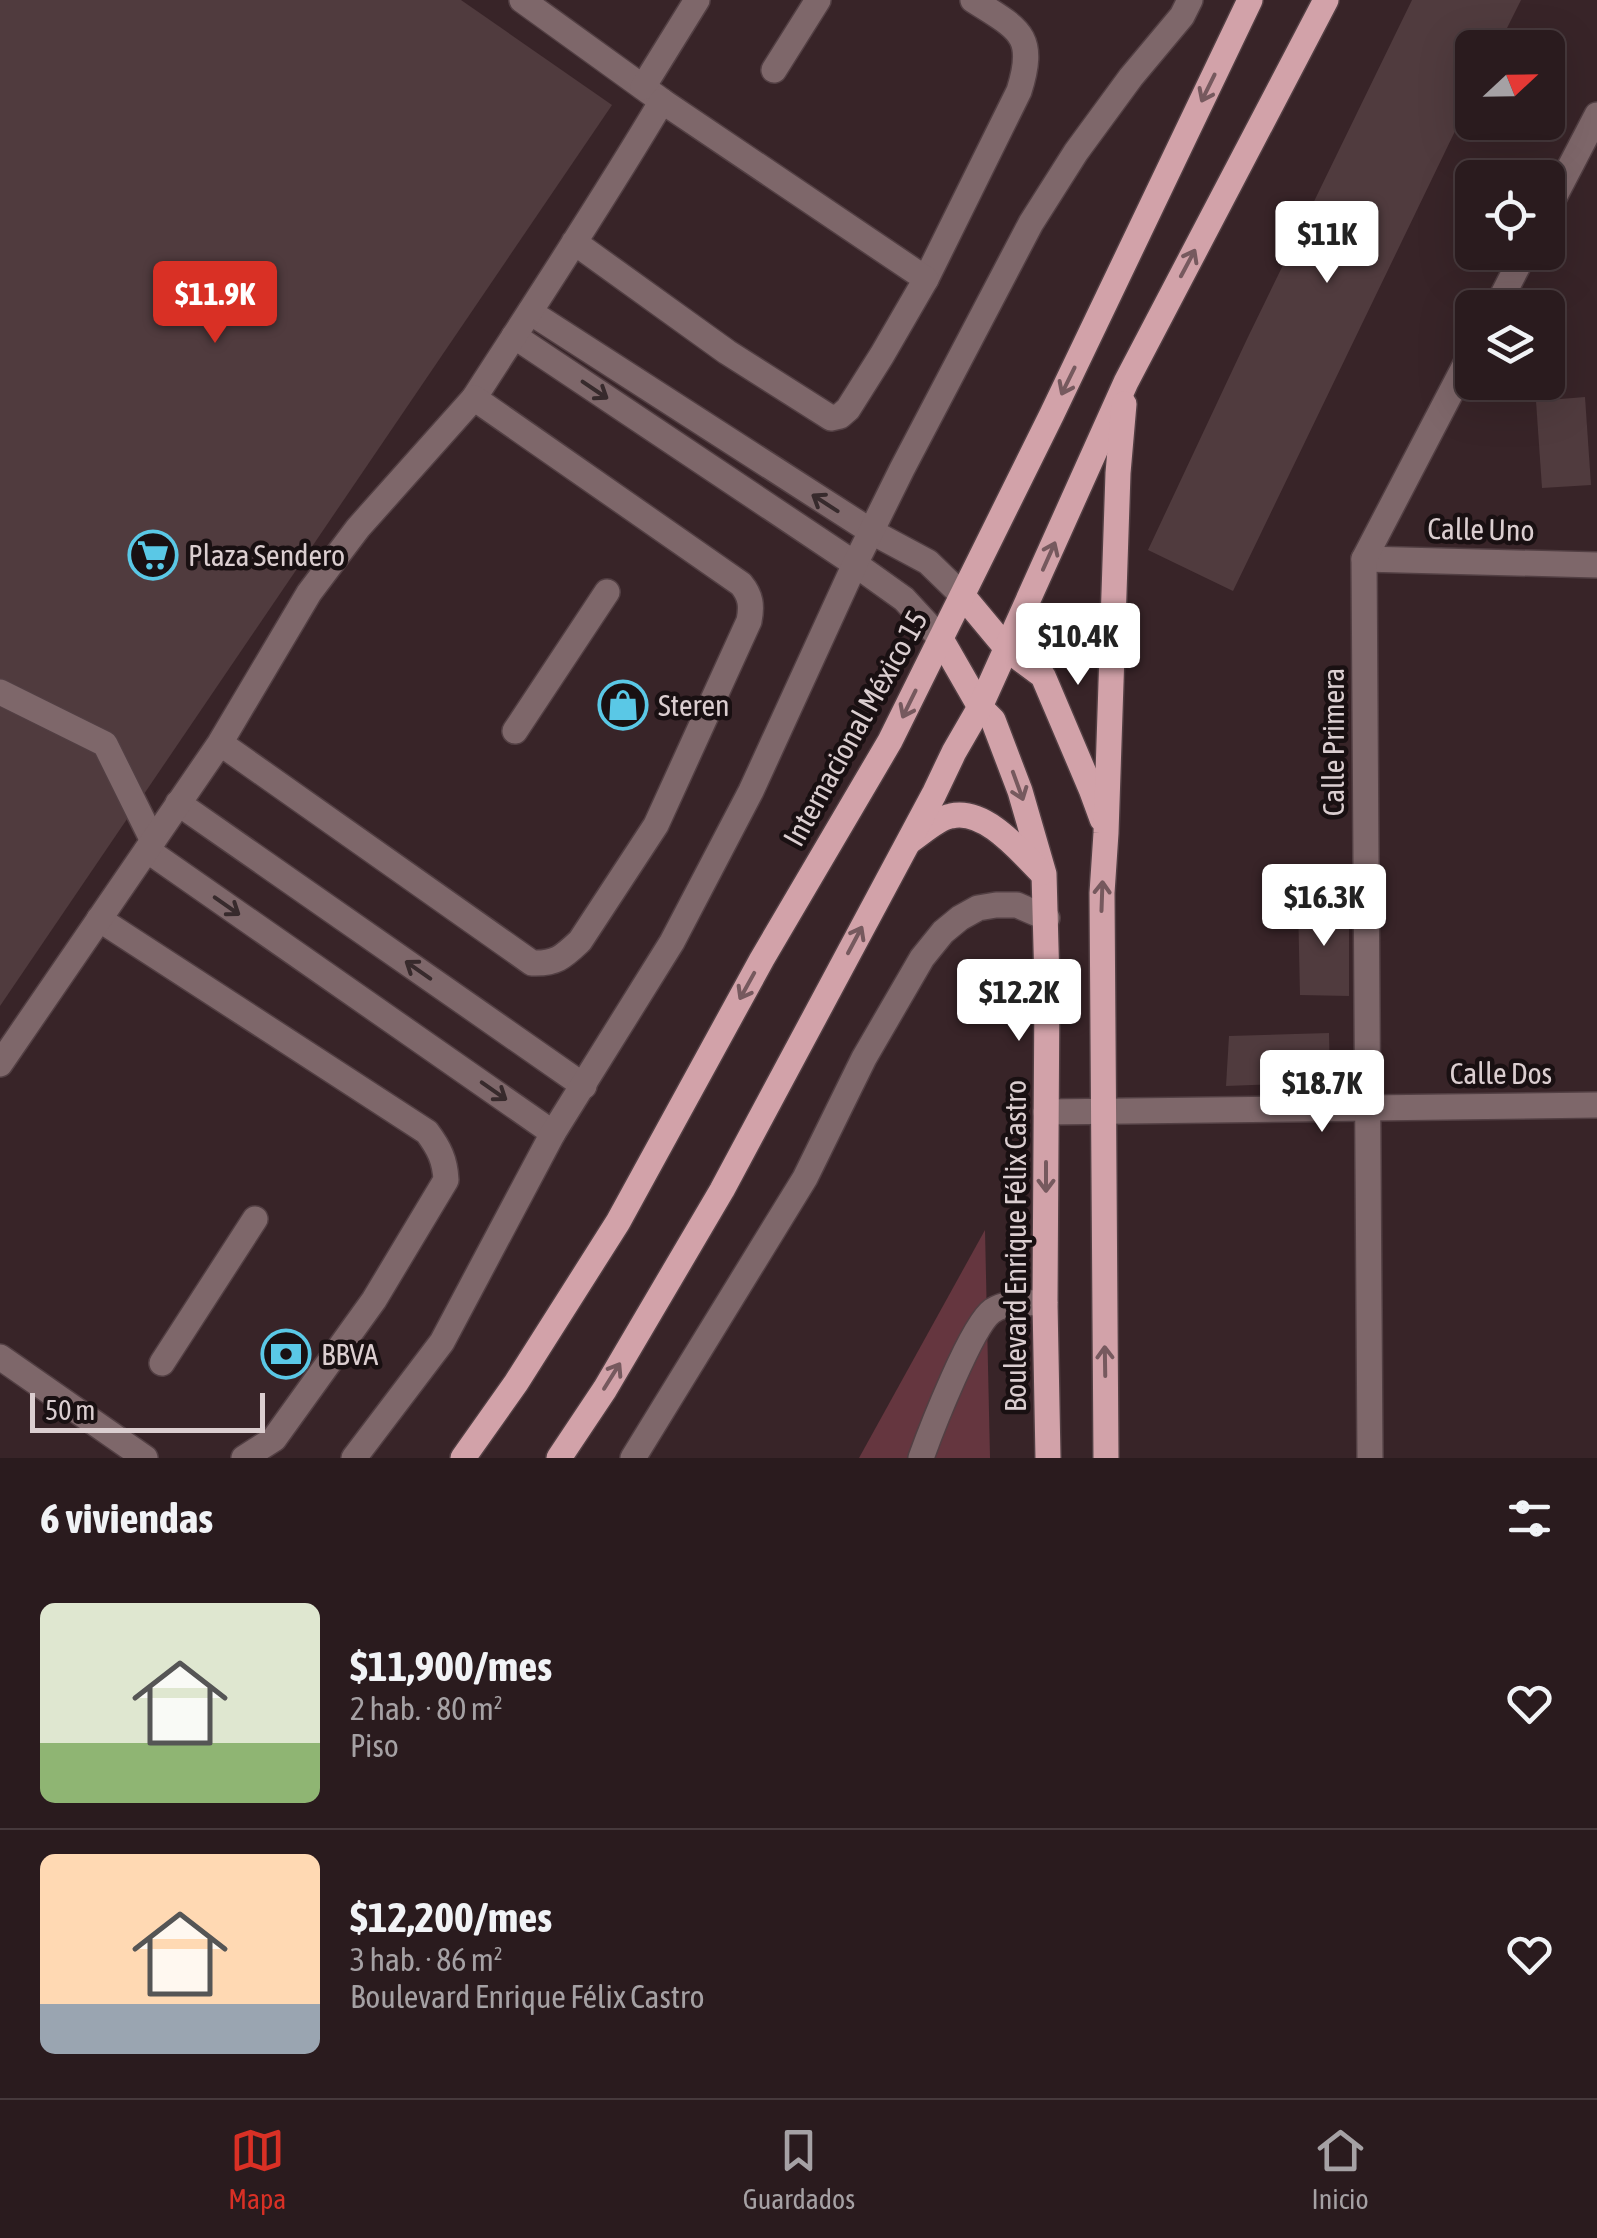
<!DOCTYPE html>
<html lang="es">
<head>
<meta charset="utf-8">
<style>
	:root { --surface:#2a1b1e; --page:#36282b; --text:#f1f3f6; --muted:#a5a1a4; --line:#46393c; --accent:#d93025 }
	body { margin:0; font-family:"Asap Condensed",sans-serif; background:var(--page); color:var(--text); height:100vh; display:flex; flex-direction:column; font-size:38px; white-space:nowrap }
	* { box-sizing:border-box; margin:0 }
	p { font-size:32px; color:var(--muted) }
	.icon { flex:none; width:55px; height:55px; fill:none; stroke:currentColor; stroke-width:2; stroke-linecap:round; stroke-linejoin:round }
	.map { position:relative; height:1458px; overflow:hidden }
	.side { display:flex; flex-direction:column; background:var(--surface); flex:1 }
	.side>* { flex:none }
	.needle { width:65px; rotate:68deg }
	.buttons { position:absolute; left:1455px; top:30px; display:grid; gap:20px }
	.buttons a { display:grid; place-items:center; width:110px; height:110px; border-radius:15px; background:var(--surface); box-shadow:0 10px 40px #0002,0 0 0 2px var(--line); font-size:50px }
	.scale { position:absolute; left:30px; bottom:25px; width:235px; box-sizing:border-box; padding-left:10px; border:5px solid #dbced0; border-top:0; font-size:28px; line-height:35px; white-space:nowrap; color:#dbced0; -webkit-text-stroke:8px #191012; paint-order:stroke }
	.price { position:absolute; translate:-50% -85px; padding:0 22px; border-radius:10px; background:#fff; color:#222; font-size:32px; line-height:65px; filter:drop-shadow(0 2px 5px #0008) }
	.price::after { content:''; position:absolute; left:50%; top:60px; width:30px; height:22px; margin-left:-15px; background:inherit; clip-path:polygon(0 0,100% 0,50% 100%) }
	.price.on { background:var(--accent); color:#fff }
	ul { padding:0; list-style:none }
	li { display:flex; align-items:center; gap:30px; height:250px; padding:0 40px }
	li+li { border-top:2px solid var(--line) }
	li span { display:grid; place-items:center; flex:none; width:280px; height:200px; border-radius:15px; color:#555 }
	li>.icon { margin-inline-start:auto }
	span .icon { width:120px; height:120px; fill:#fffc; stroke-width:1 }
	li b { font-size:42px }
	h2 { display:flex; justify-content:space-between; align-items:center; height:120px; padding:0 40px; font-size:42px }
	.dock { display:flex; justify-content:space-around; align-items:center; height:140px; border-top:2px solid var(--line); background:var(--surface); font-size:28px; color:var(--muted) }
	.dock a { display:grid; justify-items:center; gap:5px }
	.dock .on { color:var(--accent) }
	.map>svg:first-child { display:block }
	.green { fill:#65363f }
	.building { fill:#503b3e }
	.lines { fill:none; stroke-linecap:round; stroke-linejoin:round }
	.minor-casing { stroke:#523f43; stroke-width:28 }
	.major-casing { stroke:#523f43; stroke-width:28 }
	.minor { stroke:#7e676a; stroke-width:25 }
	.major { stroke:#d2a2a9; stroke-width:25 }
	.oneway { stroke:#76595e }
	.oneway2 { stroke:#372a2c }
	.labels { text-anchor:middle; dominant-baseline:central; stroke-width:9; stroke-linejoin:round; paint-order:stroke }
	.street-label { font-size:30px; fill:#dbced0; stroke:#191012 }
	.poi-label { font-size:30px; fill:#dbced0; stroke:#191012; text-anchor:start }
</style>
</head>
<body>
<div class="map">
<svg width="1597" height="1458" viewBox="0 0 1597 1458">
	<rect width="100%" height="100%" fill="#382428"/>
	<!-- green -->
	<path class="green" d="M985 1230 990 1458H859Z"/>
	<!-- building -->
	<g class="building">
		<path d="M0 0H461L612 105 0 1006Z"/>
		<path d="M1412 0H1521L1497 48H1472V96L1233 591 1148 550 1248 337Z"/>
		<path d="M1585 397 1591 485 1542 488 1536 401Z"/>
		<path d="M1349 903V996L1300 995 1298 904Z"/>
		<path d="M1329 1033 1330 1082 1226 1086 1229 1036Z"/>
	</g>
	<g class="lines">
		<!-- minor casing -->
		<g class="minor-casing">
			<g id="minor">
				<path d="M522 0 662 101"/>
				<path d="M774 70 818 0"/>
				<path d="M643 87 697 0"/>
				<path d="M1548 209 1597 115"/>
				<path d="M926 279 1019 91C1037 34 1018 29 973 0"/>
				<path d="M1496 308 1525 252"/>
				<path d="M530 312 872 532 928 562 963 596"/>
				<path d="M514 336 855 564 904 599 941 639"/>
				<path d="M474 398C538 299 602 202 662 101L926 279 882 355 848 409 840 416 831 418 727 352 574 242"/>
				<path d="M1364 559 1597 565"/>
				<path d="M0 692 105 744 153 841"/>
				<path d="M515 731 607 592"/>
				<path d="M178 803 584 1086"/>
				<path d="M147 850 553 1133"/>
				<path d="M99 919 427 1132C439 1148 445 1160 446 1180L374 1300 274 1439 244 1458"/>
				<path d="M0 1064 220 743 309 593 358 528 474 398 741 584C751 596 752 606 749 621L656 825 580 941C563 957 556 964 532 963L220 743"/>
				<path d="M1046 1112 1597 1105"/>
				<path d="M0 1357 145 1458"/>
				<path d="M162 1363 255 1219"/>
				<path d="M354 1458 442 1342 553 1133 672 942 751 791 855 564 902 469 1031 223 1076 152 1131 77 1182 16 1190 0"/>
				<path d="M633 1458 805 1178 864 1058 922 958 943 932 960 918 978 908 996 905H1017L1047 918"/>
				<path d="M921 1458C931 1430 972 1325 992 1311 1007 1301 1028 1303 1045 1303"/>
				<path d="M1370 1458 1364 559 1472 352"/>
			</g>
		</g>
		<!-- major casing -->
		<g class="major-casing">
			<g id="major">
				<path d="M963 596 1008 650 1043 676 1091 789 1102 819"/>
				<path d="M941 639 980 707 993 720 1020 791 1044 874 1047 983 1045 1303 1048 1458"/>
				<path d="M910 841C922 833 938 818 951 816 985 808 1020 851 1042 873"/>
				<path d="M463 1458 516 1383 618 1222 762 959 890 741 1052 414 1250 0"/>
				<path d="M559 1458 605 1389 722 1190 934 794 954 752 980 707 1126 382 1326 0"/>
				<path d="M1106 1458 1102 893 1106 833 1118 473 1124 404"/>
			</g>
		</g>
		<!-- minor -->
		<use href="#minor" class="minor"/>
		<!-- major -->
		<use href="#major" class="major"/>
	</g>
	<!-- one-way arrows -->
	<defs><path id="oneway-shaft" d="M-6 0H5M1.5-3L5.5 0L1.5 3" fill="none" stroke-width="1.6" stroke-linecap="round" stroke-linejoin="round" transform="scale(2.5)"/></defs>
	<g class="oneway">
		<use href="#oneway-shaft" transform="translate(1208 88) rotate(116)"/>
		<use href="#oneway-shaft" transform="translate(1188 263) rotate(-62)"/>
		<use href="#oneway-shaft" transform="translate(1068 381) rotate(116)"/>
		<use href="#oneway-shaft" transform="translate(1049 556) rotate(-66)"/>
		<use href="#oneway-shaft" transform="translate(909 704) rotate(116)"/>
		<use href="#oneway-shaft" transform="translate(1018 786) rotate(70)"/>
		<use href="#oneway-shaft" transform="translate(1102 896) rotate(-88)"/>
		<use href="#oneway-shaft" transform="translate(855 940) rotate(-62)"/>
		<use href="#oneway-shaft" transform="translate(747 986) rotate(119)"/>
		<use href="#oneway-shaft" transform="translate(1046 1177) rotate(90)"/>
		<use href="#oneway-shaft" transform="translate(1105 1361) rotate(-91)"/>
		<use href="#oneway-shaft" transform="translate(612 1376) rotate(-58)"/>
	</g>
	<g class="oneway2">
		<use href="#oneway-shaft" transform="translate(595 390) rotate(34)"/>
		<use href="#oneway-shaft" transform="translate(825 503) rotate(-147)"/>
		<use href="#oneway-shaft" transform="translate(227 906) rotate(35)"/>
		<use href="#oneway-shaft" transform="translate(418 970) rotate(-145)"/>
		<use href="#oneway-shaft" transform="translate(494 1091) rotate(35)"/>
	</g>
	<!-- icons -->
	<defs>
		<g id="supermarket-ring" transform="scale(2.5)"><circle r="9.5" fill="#191012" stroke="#5ac8e6" stroke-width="1.5"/><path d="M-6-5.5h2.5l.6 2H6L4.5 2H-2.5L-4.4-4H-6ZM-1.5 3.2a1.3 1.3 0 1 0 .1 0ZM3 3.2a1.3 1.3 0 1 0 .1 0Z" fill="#5ac8e6"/></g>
		<g id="shop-ring" transform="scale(2.5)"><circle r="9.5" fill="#191012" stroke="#5ac8e6" stroke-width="1.5"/><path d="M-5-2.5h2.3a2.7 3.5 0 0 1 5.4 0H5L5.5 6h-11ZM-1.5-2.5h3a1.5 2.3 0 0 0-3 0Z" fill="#5ac8e6"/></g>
		<g id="bank-ring" transform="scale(2.5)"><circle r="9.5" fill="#191012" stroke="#5ac8e6" stroke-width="1.5"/><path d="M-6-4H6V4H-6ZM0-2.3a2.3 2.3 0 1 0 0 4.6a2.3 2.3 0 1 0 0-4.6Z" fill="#5ac8e6"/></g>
	</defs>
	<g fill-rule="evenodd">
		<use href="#supermarket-ring" x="153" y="555"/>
		<use href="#shop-ring" x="623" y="705"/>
		<use href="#bank-ring" x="286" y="1354"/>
	</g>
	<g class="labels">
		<!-- street labels -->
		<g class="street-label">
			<text transform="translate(1481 529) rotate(1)">Calle Uno</text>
			<text transform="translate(855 728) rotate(-61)">Internacional México 15</text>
			<text transform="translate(1333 742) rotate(-90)">Calle Primera</text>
			<text x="1501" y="1073">Calle Dos</text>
			<text transform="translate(1015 1246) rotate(-90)">Boulevard Enrique Félix Castro</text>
		</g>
		<!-- poi labels -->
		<g class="poi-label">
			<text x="188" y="555">Plaza Sendero</text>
			<text x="658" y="705">Steren</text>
			<text x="321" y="1354">BBVA</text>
		</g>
	</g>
</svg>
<div class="buttons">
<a><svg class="needle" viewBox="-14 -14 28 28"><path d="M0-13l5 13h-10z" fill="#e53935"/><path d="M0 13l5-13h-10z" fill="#a5a1a4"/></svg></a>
<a><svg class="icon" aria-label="locate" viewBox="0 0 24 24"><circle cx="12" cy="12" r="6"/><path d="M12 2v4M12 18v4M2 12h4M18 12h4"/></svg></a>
<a><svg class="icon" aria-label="layers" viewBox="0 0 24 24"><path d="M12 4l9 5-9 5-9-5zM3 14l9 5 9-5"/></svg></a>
</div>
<div class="scale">50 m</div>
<b class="price" style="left:1327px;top:286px">$11K</b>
<b class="price on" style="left:215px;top:346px">$11.9K</b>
<b class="price" style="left:1078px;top:688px">$10.4K</b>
<b class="price" style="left:1324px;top:949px">$16.3K</b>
<b class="price" style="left:1019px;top:1044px">$12.2K</b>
<b class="price" style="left:1322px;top:1135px">$18.7K</b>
</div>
<section class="side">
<h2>6 viviendas<svg class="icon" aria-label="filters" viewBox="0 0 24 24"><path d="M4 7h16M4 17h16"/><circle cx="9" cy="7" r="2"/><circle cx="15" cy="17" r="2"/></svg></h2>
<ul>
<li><span style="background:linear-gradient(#dfe7d0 70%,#8fb573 0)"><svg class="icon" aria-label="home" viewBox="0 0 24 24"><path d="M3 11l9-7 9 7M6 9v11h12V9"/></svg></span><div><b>$11,900/mes</b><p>2 hab. · 80 m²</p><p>Piso</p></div><svg class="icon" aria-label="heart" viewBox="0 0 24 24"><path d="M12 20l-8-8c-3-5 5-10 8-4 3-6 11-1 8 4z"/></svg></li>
<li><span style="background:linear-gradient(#ffd9b3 75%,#9aa5b1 0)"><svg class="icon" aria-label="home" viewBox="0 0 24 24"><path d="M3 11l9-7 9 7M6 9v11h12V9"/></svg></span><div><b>$12,200/mes</b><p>3 hab. · 86 m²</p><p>Boulevard Enrique Félix Castro</p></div><svg class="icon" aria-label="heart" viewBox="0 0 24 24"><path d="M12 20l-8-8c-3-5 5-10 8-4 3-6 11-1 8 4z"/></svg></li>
</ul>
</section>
<nav class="dock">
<a class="on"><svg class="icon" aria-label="map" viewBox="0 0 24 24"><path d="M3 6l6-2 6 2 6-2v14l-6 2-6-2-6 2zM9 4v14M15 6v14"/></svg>Mapa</a>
<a><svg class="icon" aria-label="saved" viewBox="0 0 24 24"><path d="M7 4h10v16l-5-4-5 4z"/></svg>Guardados</a>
<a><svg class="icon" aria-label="home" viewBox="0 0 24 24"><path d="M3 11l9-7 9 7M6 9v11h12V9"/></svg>Inicio</a>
</nav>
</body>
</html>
